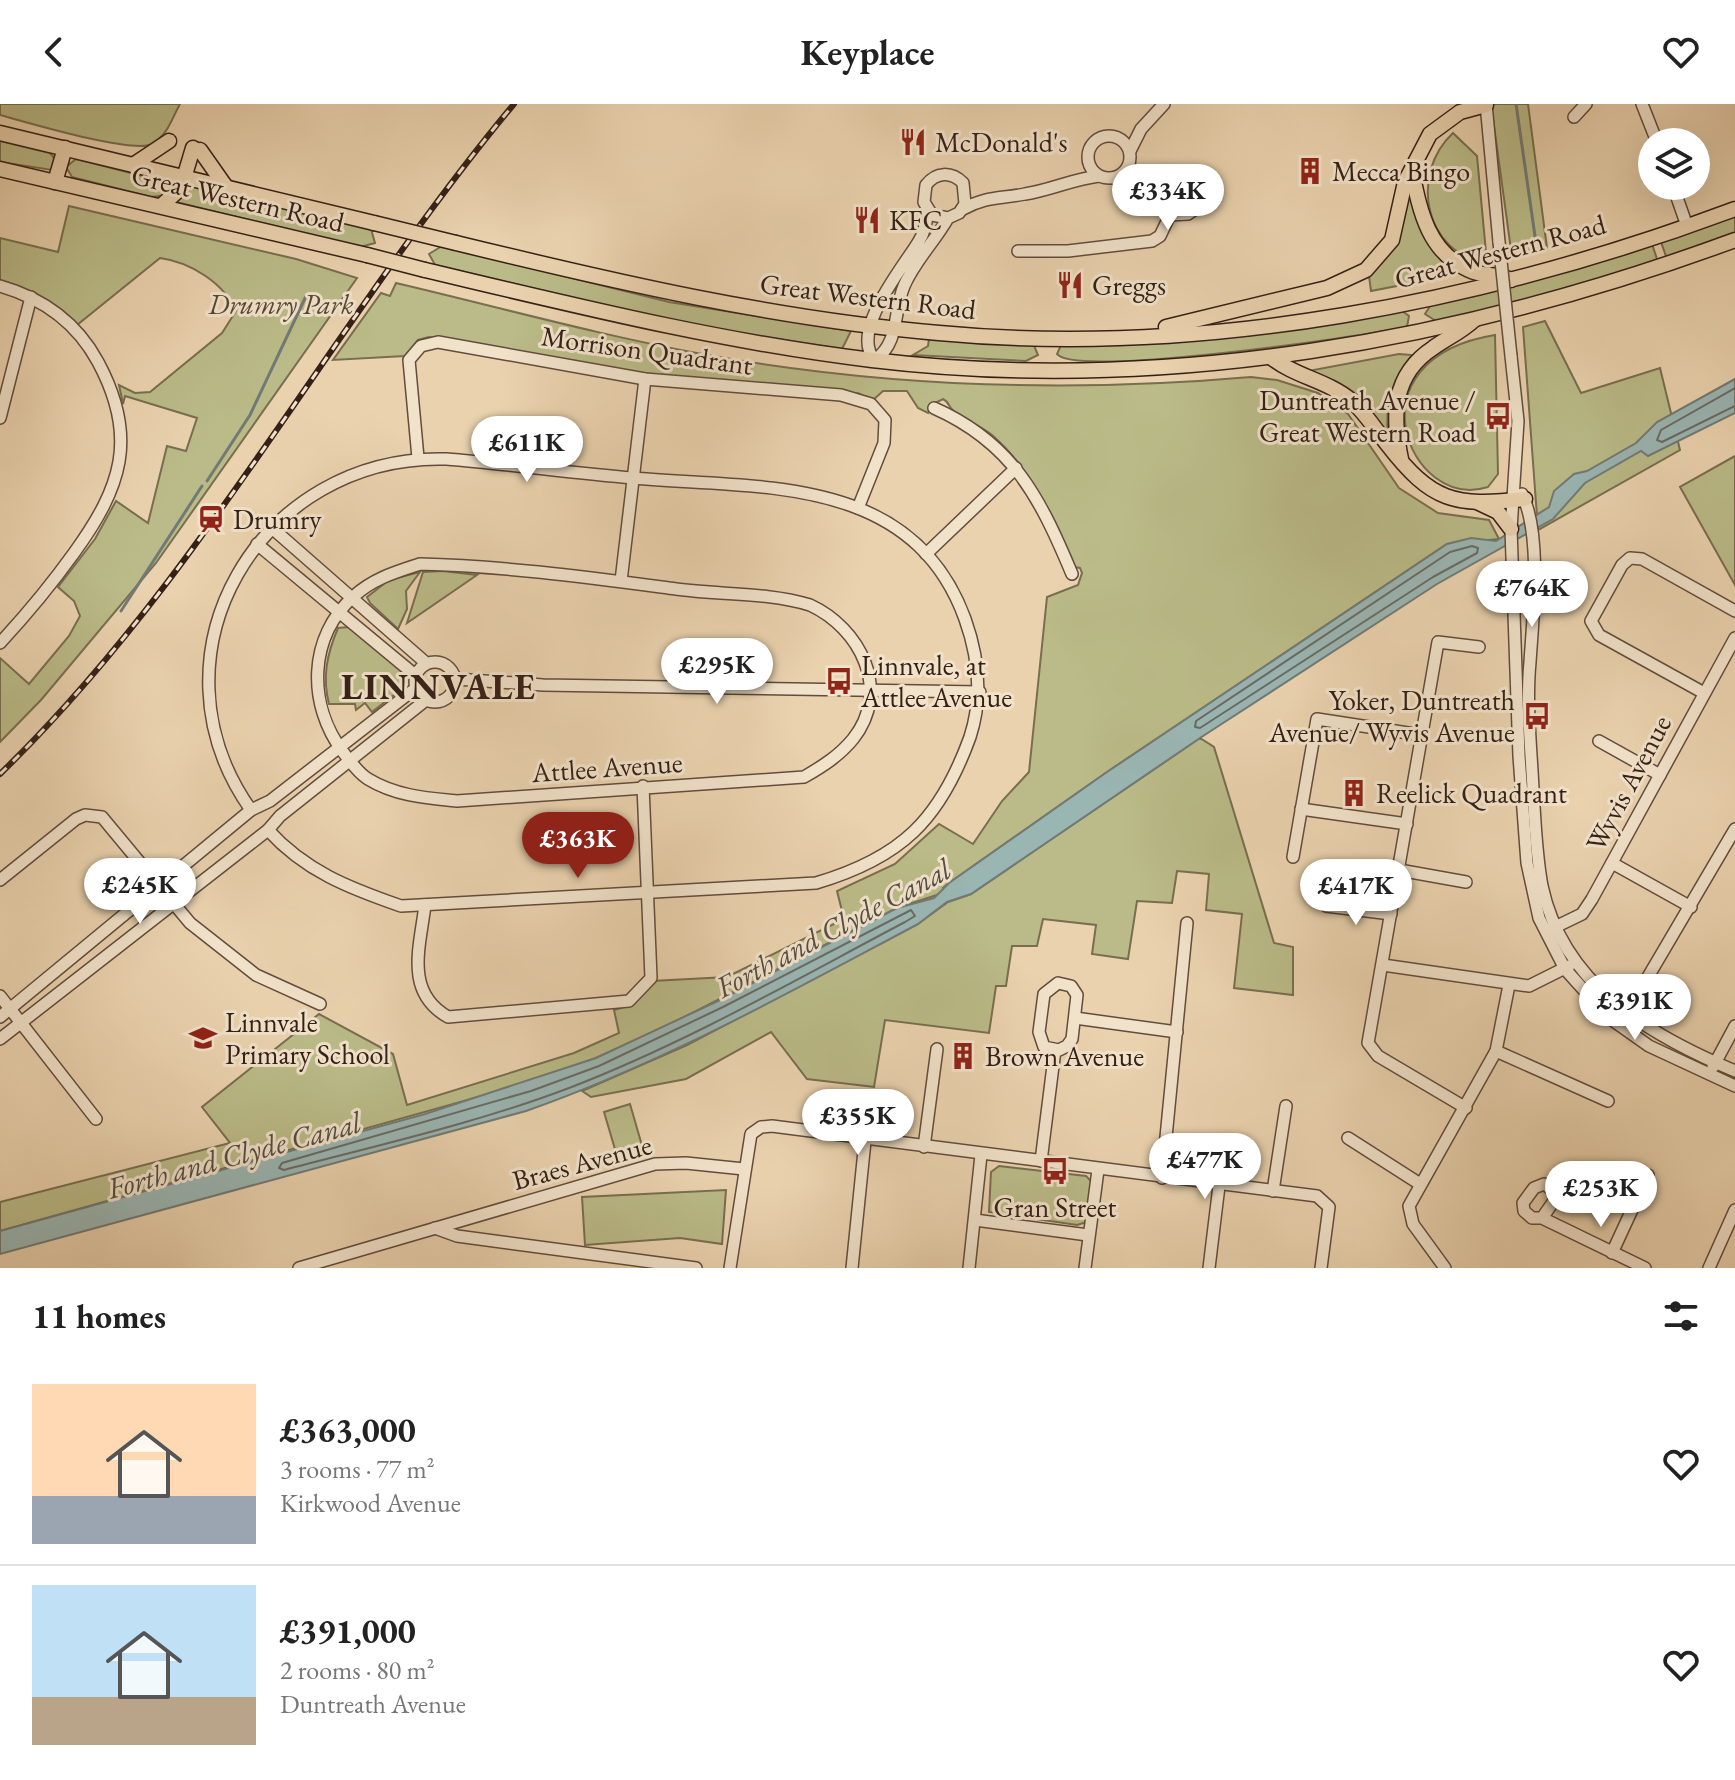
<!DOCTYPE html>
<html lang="en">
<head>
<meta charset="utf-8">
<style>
	:root { --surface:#fff; --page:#f2f2f2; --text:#222; --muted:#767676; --line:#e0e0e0; --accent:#8f2418 }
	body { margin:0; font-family:"EB Garamond",serif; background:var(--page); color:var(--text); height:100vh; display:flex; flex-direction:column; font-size:30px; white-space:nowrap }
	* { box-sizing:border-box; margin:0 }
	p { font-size:26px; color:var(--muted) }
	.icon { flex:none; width:44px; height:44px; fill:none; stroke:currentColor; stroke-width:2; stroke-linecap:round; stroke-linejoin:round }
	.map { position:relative; height:1164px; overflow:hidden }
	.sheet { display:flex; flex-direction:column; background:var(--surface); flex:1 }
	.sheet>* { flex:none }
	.buttons { position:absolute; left:1638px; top:24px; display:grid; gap:16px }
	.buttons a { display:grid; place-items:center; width:72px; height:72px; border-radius:50%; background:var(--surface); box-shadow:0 8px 32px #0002; font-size:40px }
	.price { position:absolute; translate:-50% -68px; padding:0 18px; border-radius:28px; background:#fff; color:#222; font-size:26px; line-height:52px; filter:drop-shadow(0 2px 4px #0008) }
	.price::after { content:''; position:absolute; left:50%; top:48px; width:24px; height:18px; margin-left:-12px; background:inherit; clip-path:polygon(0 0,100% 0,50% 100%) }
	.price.selected { background:var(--accent); color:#fff }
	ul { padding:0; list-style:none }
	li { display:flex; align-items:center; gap:24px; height:200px; padding:0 32px }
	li+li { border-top:2px solid var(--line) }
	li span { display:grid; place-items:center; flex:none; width:224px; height:160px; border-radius:0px; color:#555 }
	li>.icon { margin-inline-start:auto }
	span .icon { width:96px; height:96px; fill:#fffc; stroke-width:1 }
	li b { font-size:34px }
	h2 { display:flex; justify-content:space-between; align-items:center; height:96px; padding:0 32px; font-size:34px }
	header { display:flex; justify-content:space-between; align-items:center; height:104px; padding:0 32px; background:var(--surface); font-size:36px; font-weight:700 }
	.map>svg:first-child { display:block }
	.green { fill:#babb88; stroke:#786e50; stroke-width:2 }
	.water { fill:#9ab6b3; stroke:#727a75; stroke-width:2 }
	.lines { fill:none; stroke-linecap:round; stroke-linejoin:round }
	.shore { stroke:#686b65; stroke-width:2 }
	.stream { stroke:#727a75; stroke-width:3 }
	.minor-casing { stroke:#624c3d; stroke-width:14 }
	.major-casing { stroke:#352017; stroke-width:17 }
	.minor { stroke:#f1e2ca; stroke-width:11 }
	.major { stroke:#ead2ae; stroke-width:14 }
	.rail-casing { stroke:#352017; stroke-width:6 }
	.rail { stroke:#f1e2ca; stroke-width:3; stroke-dasharray:9; stroke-linecap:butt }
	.minor-bridge-casing { stroke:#624c3d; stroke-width:14; stroke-linecap:butt }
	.major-bridge-casing { stroke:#352017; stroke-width:17; stroke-linecap:butt }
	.minor-bridge { stroke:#f1e2ca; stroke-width:11 }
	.major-bridge { stroke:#ead2ae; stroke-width:14 }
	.labels { text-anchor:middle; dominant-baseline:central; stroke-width:6; stroke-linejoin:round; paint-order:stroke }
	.poi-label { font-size:28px; fill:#352017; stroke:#f1e2ca; text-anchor:start }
	.street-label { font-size:28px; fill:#352017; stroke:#f1e2ca }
	.park-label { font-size:28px; font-style:italic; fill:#564733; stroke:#f1e2ca }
	.water-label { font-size:30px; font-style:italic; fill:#534d46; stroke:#f1e2ca }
	.district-label { font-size:36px; font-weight:bold; letter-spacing:2px; fill:#352017; stroke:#f1e2ca }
</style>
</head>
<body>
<header><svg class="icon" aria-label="back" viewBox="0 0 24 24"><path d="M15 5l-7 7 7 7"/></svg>Keyplace<svg class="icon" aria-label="heart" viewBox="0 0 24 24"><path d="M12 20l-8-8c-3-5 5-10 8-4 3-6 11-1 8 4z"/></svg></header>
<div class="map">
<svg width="1735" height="1164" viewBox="0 0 1735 1164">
	<rect width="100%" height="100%" fill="#ead2ae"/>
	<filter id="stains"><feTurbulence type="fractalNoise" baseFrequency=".0025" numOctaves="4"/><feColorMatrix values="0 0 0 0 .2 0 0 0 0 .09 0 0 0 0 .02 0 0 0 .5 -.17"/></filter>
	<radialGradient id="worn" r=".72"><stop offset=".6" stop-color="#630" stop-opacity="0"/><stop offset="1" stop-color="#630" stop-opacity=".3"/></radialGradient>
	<!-- green -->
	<g class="green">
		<path d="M0 0H180C172 14 168 31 152 40 133 50 26 18 0 11Z"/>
		<path d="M1491 0H1528L1547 144 1512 153Z"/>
		<path d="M1453 29 1477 52 1487 159C1424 150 1409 70 1453 29Z"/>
		<path d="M0 37 50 49 55 55 52 66 0 58Z"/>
		<path d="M76 55 178 81 168 91 151 93 72 73 66 63Z"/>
		<path d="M187 80 371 125 375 139 360 143 176 98Z"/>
		<path d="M1409 82C1413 120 1432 139 1457 166L1453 171 1371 187 1369 172 1397 140Z"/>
		<path d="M69 102 296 155 357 174 156 459 41 596 0 638V554L29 580 69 532 80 512 74 497 58 483 95 435 116 397 148 419 167 342 186 347 197 314 125 292 123 300 119 281 135 289 150 288 222 229 236 207C224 179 190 158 160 154L77 221 0 176V134L58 148Z"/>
		<path d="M1735 109V130L1667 155 1661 138Z"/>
		<path d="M1652 140 1658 158 1576 184 1436 217 1425 210 1432 199Z"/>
		<path d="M442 142 669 198 851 227 842 245 688 221 435 161 429 150Z"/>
		<path d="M396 179C498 203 599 231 702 250 884 283 1067 289 1251 273L1277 276 1318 289 1348 310 1399 384 1438 409 1489 416 1499 435 1447 440 1107 668 949 779 943 784V789L897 804 663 924 596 954 528 979 0 1127V1098L230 1039 202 1003 319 910 393 950 407 1001 574 949 619 929 614 906C631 902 644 894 652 877L727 873 844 815 837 787 895 760 939 720 973 740 1002 697 1029 668 1047 493 1078 481 1082 469 1080 464 1074 463C1055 415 1031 365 992 331 980 321 966 317 955 308 947 303 951 299 943 295L933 300 928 309 918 304 907 287H883L872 297 858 289 856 292 663 273 429 233 418 236 405 252 333 256 381 189 390 192Z"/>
		<path d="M1401 206 1409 212 1407 223C1364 232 1077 274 1057 250L1061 241Z"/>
		<path d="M1545 217 1581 289 1660 264 1680 346 1538 426 1523 223Z"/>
		<path d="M1495 231 1498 370 1488 383C1409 408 1346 255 1495 231Z"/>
		<path d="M929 235 1033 239 1038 251 1026 257 913 251 928 242Z"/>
		<path d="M1399 250 1412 251C1391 277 1385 301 1388 333L1308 267Z"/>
		<path d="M1735 352V481L1680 383Z"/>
		<path d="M443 467 477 471 407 519 423 468Z"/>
		<path d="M420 468 406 487 407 505 398 525 370 499 367 493 389 476Z"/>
		<path d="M349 523 402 567 404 583 372 608 365 599 356 606 355 600H329C322 573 327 550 338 524Z"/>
		<path d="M1200 634 1214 643 1274 839 1293 843V891L1234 884 1242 810 1206 806 1209 770 1177 767 1172 799 1137 797 1128 855 1092 850 1096 821 1043 815 1037 842H1012L1006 882H996L989 929 885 916 874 983 807 975 771 928 686 975 591 993 582 987 687 941 918 820 948 798 971 790Z"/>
		<path d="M630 1000 643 1045 617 1052 604 1008Z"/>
		<path d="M999 1062 1086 1072 1092 1078 1087 1118 1077 1121 989 1108 991 1068Z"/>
		<path d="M726 1086 722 1140 680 1134 585 1141 582 1093Z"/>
	</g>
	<!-- water -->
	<path class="water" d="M1735 275V309L1648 352 1641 347 1585 379 1553 415 1437 480 1200 634 971 790 947 798 918 820C790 888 663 959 526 1007L0 1150V1127L425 1010 596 954 720 896 897 804 934 794 949 779 1107 668 1447 440 1471 434 1496 437 1549 403 1554 387 1574 370 1587 367 1636 339 1657 318Z"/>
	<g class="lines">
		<!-- shore -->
		<g class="shore">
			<path d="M1735 284 1661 326 1657 336 1662 338 1735 302"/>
			<path d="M1472 442 1478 444 1477 449 1433 473 1200 624 1195 623 1196 617 1450 448Z"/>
			<path d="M911 806 915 812 905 818C795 876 686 939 569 984 477 1019 379 1041 284 1066L279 1064 282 1059 531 987 599 962 723 903Z"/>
		</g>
		<!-- stream -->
		<g class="stream">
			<path d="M1516 0 1537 146"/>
			<path d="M207 377 250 311 307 190"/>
			<path d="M121 507 202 382"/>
		</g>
		<!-- minor casing -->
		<g class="minor-casing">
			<g id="minor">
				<path d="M1486 0 1499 138"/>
				<path d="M1642 0 1657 38"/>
				<path d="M1574 13 1586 0"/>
				<circle cx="1109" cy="53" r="21"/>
				<path d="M1130 47 1141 25 1164 0"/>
				<path d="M1113 74 1136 81 1170 111 1188 110 1208 96"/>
				<path d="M1673 82 1687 122"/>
				<path d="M963 105C987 92 999 95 1025 90 1051 86 1073 75 1099 72"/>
				<path d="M928 107C926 118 925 128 919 137 905 161 848 228 875 256 900 238 893 208 904 182 914 158 935 137 948 114L959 109 965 100 963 79C951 67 936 68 926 81L924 98 932 111 948 114"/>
				<path d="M1018 147H1068L1152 137 1160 132 1170 111"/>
				<path d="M0 182C42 194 77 219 98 258 139 334 121 384 74 449 51 481 26 511 0 539"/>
				<path d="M1511 252 1518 317 1511 425 1519 652 1527 759 1539 814 1565 865 1608 913 1649 942 1735 982"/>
				<path d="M934 304C1013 339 1040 394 1072 470"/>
				<path d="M0 314 31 193"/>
				<path d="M418 354 409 256 421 242 438 238 645 275 841 291 871 300 885 316 884 339 858 404"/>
				<path d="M1522 390C1542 431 1533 512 1530 558 1526 600 1531 643 1533 685 1535 718 1536 750 1542 782 1563 881 1649 931 1735 967"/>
				<path d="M272 424 426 559"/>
				<path d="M257 440 415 571"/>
				<path d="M926 450 1016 364"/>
				<path d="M420 460C505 462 592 474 676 485 720 491 767 488 810 501 860 524 892 586 853 635 839 652 823 662 804 673L457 697C426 694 396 692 368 675 358 669 350 657 343 648 307 600 308 533 354 492 374 474 396 468 420 460Z"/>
				<path d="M621 477 645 275"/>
				<circle cx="435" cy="578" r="20"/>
				<path d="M456 575 543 581 980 588"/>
				<path d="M1704 589 1599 531 1591 517 1622 461 1630 454 1642 455 1735 507"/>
				<path d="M1599 637 1660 671"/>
				<path d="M1301 705 1407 720"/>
				<path d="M251 706C141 551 260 350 446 355 509 360 571 369 633 374 758 385 912 369 965 515 979 554 983 593 970 633 940 716 901 754 816 779L401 802C349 784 305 767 268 726"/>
				<path d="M1293 753 1317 615 1421 631"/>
				<path d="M1612 759 1691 803"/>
				<path d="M1399 766 1466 778"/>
				<path d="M0 776 76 715 85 711 102 713 190 819 256 871 320 900"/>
				<path d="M425 801C420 843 404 888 448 913L629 897 651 874 643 682"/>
				<path d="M1326 802 1391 810"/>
				<path d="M1549 826 1582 810 1592 795 1735 534"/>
				<path d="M1383 861 1529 882 1569 862"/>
				<path d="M1058 879 1071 882 1077 891 1072 935 1067 942 1059 946 1044 943 1039 928 1044 890Z"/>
				<path d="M0 892 96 1015"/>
				<path d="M1635 895 1735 725"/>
				<path d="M0 913 251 706 270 697 416 584"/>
				<path d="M1075 914 1177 928"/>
				<path d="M0 935 268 726 280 712 426 596"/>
				<path d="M1496 947 1608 997"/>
				<path d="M1713 963 1735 922"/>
				<path d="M1466 1004 1378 952 1368 939 1438 538 1479 543"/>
				<path d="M1348 1034 1420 1080"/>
				<path d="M924 1043 937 945"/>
				<path d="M1041 1057 1055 946"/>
				<path d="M1162 1074 1187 819"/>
				<path d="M1273 1087 1286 1002"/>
				<path d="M1542 1114 1556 1094 1554 1087 1544 1080 1534 1084 1523 1099 1524 1107 1532 1114H1542L1645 1164"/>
				<path d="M975 1116 1088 1131"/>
				<path d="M435 1124 457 1132 696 1164"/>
				<path d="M1612 1149 1648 1071"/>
				<path d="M299 1164 655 1060 686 1059 744 1065"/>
				<path d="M730 1164 751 1030 761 1023 772 1022 1317 1092 1329 1103 1321 1164"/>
				<path d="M852 1164 865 1037"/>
				<path d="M969 1164 981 1051"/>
				<path d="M1085 1164 1098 1066"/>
				<path d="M1209 1164 1219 1082"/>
				<path d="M1445 1164 1413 1120 1409 1102 1496 947 1509 881"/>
				<path d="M1709 1164 1735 1106"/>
			</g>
		</g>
		<!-- major casing -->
		<g class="major-casing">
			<g id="major">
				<path d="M0 29 374 119"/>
				<path d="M200 46 226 83"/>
				<path d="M133 61 169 37"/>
				<path d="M0 65 367 151"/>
				<path d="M1412 68C1420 107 1428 148 1469 166 1483 173 1497 169 1511 176"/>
				<path d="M55 78 65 44"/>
				<path d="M161 102 181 84 193 44"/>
				<path d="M456 139C616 178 775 215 939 229 1205 254 1486 198 1735 105"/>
				<path d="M425 166C573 201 721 238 872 256 1165 291 1461 237 1735 136"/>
				<path d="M1166 223 1327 184 1366 166 1392 136 1405 78 1430 30 1460 8 1486 1"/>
				<path d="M1272 254C1296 273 1327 276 1352 297 1366 310 1376 326 1387 340 1432 398 1454 403 1525 395"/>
				<path d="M1401 355C1392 312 1392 271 1433 244 1447 234 1461 228 1474 216"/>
				<path d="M1479 399 1498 408 1511 425"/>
			</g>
		</g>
		<!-- minor -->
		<use href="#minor" class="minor"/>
		<!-- major -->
		<use href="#major" class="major"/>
		<!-- rail casing -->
		<g class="rail-casing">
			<path id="rail" d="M0 670C203 473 334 216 514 0"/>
		</g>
		<!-- rail -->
		<use href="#rail" class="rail"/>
		<!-- minor-bridge casing -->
		<g class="minor-bridge-casing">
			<path id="minor-bridge" d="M1499 138 1511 252"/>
		</g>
		<!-- major-bridge casing -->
		<g class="major-bridge-casing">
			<g id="major-bridge">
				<path d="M374 119 456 139"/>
				<path d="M367 151 425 166"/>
			</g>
		</g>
		<!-- minor-bridge -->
		<use href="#minor-bridge" class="minor-bridge"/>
		<!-- major-bridge -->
		<use href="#major-bridge" class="major-bridge"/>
	</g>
	<!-- icons -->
	<defs>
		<g id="restaurant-bare" transform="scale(2.16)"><path d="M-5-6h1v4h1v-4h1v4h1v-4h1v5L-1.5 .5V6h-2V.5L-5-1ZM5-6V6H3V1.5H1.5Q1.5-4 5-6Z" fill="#8f2418" stroke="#f1e2ca" stroke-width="2.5" paint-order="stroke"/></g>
		<g id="building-bare" transform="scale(2.16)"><path d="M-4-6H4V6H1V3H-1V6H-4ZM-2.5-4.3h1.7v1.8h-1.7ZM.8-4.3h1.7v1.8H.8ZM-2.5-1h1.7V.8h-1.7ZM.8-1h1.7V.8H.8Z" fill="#8f2418" stroke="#f1e2ca" stroke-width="2.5" paint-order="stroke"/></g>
		<g id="bus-bare" transform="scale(2.16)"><path d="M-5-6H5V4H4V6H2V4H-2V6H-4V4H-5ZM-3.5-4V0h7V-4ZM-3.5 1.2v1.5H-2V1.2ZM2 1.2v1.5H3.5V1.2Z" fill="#8f2418" stroke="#f1e2ca" stroke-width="2.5" paint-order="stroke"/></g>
		<g id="station-bare" transform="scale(2.16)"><path d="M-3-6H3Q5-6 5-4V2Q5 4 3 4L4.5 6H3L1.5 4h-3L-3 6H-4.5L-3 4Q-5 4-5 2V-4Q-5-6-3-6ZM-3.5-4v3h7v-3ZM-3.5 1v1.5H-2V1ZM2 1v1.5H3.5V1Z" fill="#8f2418" stroke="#f1e2ca" stroke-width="2.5" paint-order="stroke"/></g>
		<g id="school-bare" transform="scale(2.16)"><path d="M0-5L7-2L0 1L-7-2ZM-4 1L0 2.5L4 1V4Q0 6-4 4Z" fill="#8f2418" stroke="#f1e2ca" stroke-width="2.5" paint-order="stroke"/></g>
	</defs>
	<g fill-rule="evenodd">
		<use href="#restaurant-bare" x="913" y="38"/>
		<use href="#building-bare" x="1310" y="67"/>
		<use href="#restaurant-bare" x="867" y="116"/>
		<use href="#restaurant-bare" x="1070" y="181"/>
		<use href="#bus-bare" x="1498" y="312"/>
		<use href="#station-bare" x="211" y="415"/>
		<use href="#bus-bare" x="839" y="577"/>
		<use href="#bus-bare" x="1537" y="612"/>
		<use href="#building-bare" x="1354" y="689"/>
		<use href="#school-bare" x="203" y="934"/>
		<use href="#building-bare" x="963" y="952"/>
		<use href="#bus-bare" x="1055" y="1067"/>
	</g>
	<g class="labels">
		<!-- poi labels -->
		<g class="poi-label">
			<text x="935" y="38">McDonald's</text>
			<text x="1332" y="67">Mecca Bingo</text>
			<text x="889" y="116">KFC</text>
			<text x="1092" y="181">Greggs</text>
			<text x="1476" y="296" text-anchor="end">Duntreath Avenue /<tspan x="1476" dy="32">Great Western Road</tspan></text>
			<text x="233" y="415">Drumry</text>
			<text x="861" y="561">Linnvale, at<tspan x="861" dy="32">Attlee Avenue</tspan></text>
			<text x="1515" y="596" text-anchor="end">Yoker, Duntreath<tspan x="1515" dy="32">Avenue/ Wyvis Avenue</tspan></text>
			<text x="1376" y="689">Reelick Quadrant</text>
			<text x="225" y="918">Linnvale<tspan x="225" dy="32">Primary School</tspan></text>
			<text x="985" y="952">Brown Avenue</text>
			<text x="1055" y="1103" text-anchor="middle">Gran Street</text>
		</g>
		<!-- street labels -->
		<g class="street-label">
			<text transform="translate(238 94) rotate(13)">Great Western Road</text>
			<text transform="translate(1500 147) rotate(-15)">Great Western Road</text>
			<text transform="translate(868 192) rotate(7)">Great Western Road</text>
			<text transform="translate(647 246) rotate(8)">Morrison Quadrant</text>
			<text transform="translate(607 663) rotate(-4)">Attlee Avenue</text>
			<text transform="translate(1628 679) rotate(-62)">Wyvis Avenue</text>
			<text transform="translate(582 1058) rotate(-15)">Braes Avenue</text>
		</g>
		<!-- park labels -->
		<g class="park-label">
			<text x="281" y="200">Drumry Park</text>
		</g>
		<!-- water labels -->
		<g class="water-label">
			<text transform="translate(833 824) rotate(-28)">Forth and Clyde Canal</text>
			<text transform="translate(234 1051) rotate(-15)">Forth and Clyde Canal</text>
		</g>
		<!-- district labels -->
		<g class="district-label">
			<text x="439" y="582">LINNVALE</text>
		</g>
	</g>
	<rect width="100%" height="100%" filter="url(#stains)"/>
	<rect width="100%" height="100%" fill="url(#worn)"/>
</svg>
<div class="buttons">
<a><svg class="icon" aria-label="layers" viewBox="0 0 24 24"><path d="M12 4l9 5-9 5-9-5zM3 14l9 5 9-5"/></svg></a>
</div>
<b class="price" style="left:1168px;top:128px">£334K</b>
<b class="price" style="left:527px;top:380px">£611K</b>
<b class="price" style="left:1532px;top:525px">£764K</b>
<b class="price" style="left:717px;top:602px">£295K</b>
<b class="price selected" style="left:578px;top:776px">£363K</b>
<b class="price" style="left:140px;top:822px">£245K</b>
<b class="price" style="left:1356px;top:823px">£417K</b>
<b class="price" style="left:1635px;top:938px">£391K</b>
<b class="price" style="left:858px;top:1053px">£355K</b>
<b class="price" style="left:1205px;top:1097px">£477K</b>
<b class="price" style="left:1601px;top:1125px">£253K</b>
</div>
<section class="sheet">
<h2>11 homes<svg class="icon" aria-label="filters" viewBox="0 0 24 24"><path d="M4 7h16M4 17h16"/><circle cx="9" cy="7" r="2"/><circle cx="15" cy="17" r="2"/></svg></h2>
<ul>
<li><span style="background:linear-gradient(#ffd9b3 70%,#9aa5b1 0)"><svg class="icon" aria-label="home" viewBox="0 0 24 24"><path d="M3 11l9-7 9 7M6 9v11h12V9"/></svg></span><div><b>£363,000</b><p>3 rooms · 77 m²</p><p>Kirkwood Avenue</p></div><svg class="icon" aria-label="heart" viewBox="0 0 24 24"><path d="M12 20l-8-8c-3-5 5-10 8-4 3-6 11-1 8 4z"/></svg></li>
<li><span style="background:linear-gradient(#bfe0f5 70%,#b9a48a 0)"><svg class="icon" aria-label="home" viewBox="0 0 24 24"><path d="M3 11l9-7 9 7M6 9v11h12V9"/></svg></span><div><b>£391,000</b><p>2 rooms · 80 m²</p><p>Duntreath Avenue</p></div><svg class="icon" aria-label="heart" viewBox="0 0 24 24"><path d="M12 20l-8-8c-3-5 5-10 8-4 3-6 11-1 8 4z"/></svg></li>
</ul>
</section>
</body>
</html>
